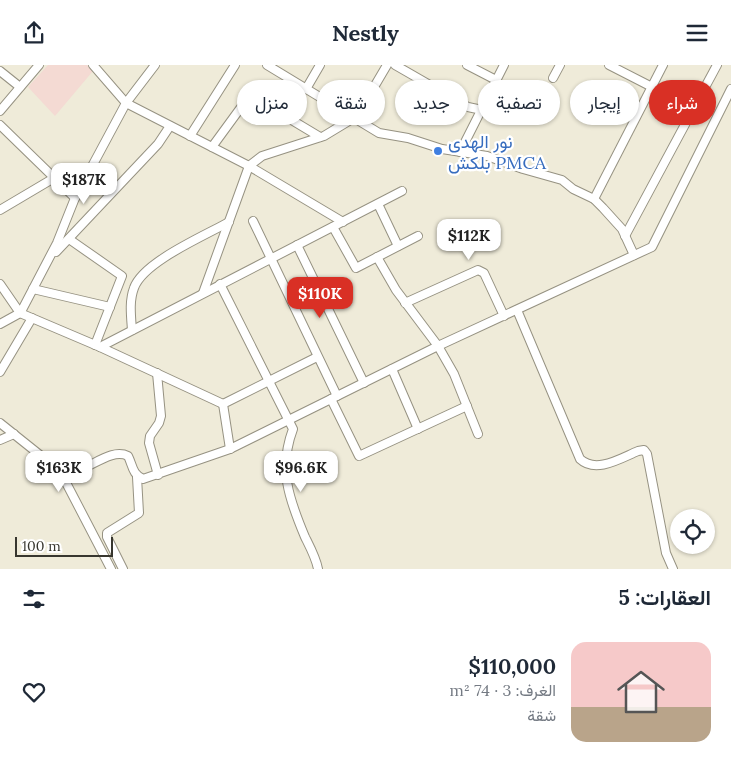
<!DOCTYPE html>
<html lang="ar">
<head>
<meta charset="utf-8">
<style>
	:root { --surface:#fff; --page:#f2f2f3; --text:#1f2937; --muted:#747a83; --line:#e0e1e3; --accent:#d93025 }
	body { margin:0; font-family:Lora,Vazirmatn,serif; background:var(--page); color:var(--text); direction:rtl; height:100vh; display:flex; flex-direction:column; font-size:19px; white-space:nowrap }
	* { box-sizing:border-box; margin:0 }
	p { font-size:16px; color:var(--muted) }
	.icon { flex:none; width:28px; height:28px; fill:none; stroke:currentColor; stroke-width:2; stroke-linecap:round; stroke-linejoin:round }
	.map { position:relative; height:504px; overflow:hidden; direction:ltr }
	.details { display:flex; flex-direction:column; background:var(--surface); flex:1 }
	.details>* { flex:none }
	.banner { position:absolute; left:15px; top:15px; width:701px; height:45px; direction:rtl; display:flex; gap:10px }
	.fabs { position:absolute; left:670px; top:444px; display:grid; gap:10px }
	.fabs a { display:grid; place-items:center; width:45px; height:45px; border-radius:50%; background:var(--surface); box-shadow:0 1px 4px #0004; font-size:25px }
	.scale { position:absolute; left:15px; bottom:12px; width:98px; box-sizing:border-box; padding-left:5px; border:2px solid #37362f; border-top:0; font-size:14px; line-height:18px; white-space:nowrap; color:#37362f; -webkit-text-stroke:4px #fff; paint-order:stroke }
	.price { position:absolute; translate:-50% -42px; padding:0 11px; border-radius:10px; background:#fff; color:#222; font-size:16px; line-height:32px; filter:drop-shadow(0 1px 2px #0008) }
	.price::after { content:''; position:absolute; left:50%; top:30px; width:15px; height:11px; margin-left:-8px; background:inherit; clip-path:polygon(0 0,100% 0,50% 100%) }
	.price.current { background:var(--accent); color:#fff }
	ul { padding:0; list-style:none }
	li { display:flex; align-items:center; gap:15px; height:125px; padding:0 20px }
	li+li { border-top:1px solid var(--line) }
	li span { display:grid; place-items:center; flex:none; width:140px; height:100px; border-radius:15px; color:#555 }
	li>.icon { margin-inline-start:auto }
	span .icon { width:60px; height:60px; fill:#fffc; stroke-width:1 }
	li b { font-size:21px }
	h2 { display:flex; justify-content:space-between; align-items:center; height:60px; padding:0 20px; font-size:21px }
	.pill { padding:0 18px; border-radius:22px; background:var(--surface); box-shadow:0 1px 4px #0004; font-size:18px; line-height:45px }
	.pill.current { background:var(--accent); color:#fff }
	header { display:flex; justify-content:space-between; align-items:center; height:65px; padding:0 20px; background:var(--surface); font-size:22px; font-weight:700 }
	.map>svg:first-child { display:block }
	.education { fill:#f4dad3 }
	.lines { fill:none; stroke-linecap:round; stroke-linejoin:round }
	.minor-casing { stroke:#969282; stroke-width:10 }
	.minor { stroke:#fff; stroke-width:8 }
	.shop-dot { fill:#3f7fe0; stroke:#fff; stroke-width:2 }
	.labels { text-anchor:middle; dominant-baseline:central; stroke-width:4.5; stroke-linejoin:round; paint-order:stroke }
	.shop-label { font-size:18px; fill:#366cbe; stroke:#fff; text-anchor:start }
</style>
</head>
<body>
<header><svg class="icon" aria-label="menu" viewBox="0 0 24 24"><path d="M4 6h16M4 12h16M4 18h16"/></svg>Nestly<svg class="icon" aria-label="share" viewBox="0 0 24 24"><path d="M12 15V3M7 8l5-5 5 5M5 13v7h14v-7"/></svg></header>
<div class="map">
<svg width="731" height="504" viewBox="0 0 731 504">
	<rect width="100%" height="100%" fill="#efebd9"/>
	<!-- education -->
	<path class="education" d="M48 0H87L93 6 55 51 28 22Z"/>
	<g class="lines">
		<!-- minor casing -->
		<g class="minor-casing">
			<g id="minor">
				<path d="M93 0 126 38 249 101 343 157"/>
				<path d="M267 0 379 68 408 73 442 84 487 91 523 104 562 115 573 124 594 134 603 143 622 164 634 190"/>
				<path d="M395 0 468 42 482 45"/>
				<path d="M467 0 496 15"/>
				<path d="M609 0 652 22"/>
				<path d="M0 6 20 22"/>
				<path d="M553 13 560 0"/>
				<path d="M306 24 320 0"/>
				<path d="M0 46 39 0"/>
				<path d="M0 60 75 133"/>
				<path d="M190 71 235 0"/>
				<path d="M212 82 250 30 320 72"/>
				<path d="M460 87 504 0"/>
				<path d="M594 134 663 0"/>
				<path d="M378 139 398 181"/>
				<path d="M0 145 54 113"/>
				<path d="M253 156 337 331"/>
				<path d="M333 162 356 203 418 171"/>
				<path d="M625 171 717 0"/>
				<path d="M69 174 122 211 95 280"/>
				<path d="M297 180 364 318"/>
				<path d="M56 187 158 79 170 61"/>
				<path d="M377 192 396 225 438 281 454 309 478 369"/>
				<path d="M0 219 20 248 100 282 223 339"/>
				<path d="M220 219 293 364C278 404 289 434 305 472 310 482 316 493 318 504"/>
				<path d="M33 224 110 242"/>
				<path d="M203 228 249 101 262 91 324 71 357 51 387 0"/>
				<path d="M405 238 478 205 484 208 504 251"/>
				<path d="M517 245 580 394C596 409 621 393 638 386L644 385 647 389 666 488 673 504"/>
				<path d="M0 259 20 248 23 243 57 178 75 133 126 38 155 0"/>
				<path d="M132 265C131 251 129 236 134 223 143 197 204 171 229 157"/>
				<path d="M100 282 402 126"/>
				<path d="M392 304 418 364"/>
				<path d="M0 307 32 253"/>
				<path d="M157 308 161 351 159 358 150 371 149 378 158 410"/>
				<path d="M331 334 359 391 467 341"/>
				<path d="M0 358 60 406 111 504"/>
				<path d="M0 375 14 369"/>
				<path d="M230 384 223 339 317 292"/>
				<path d="M60 406C65 406 71 406 76 406 92 402 112 383 128 391 133 401 132 409 143 414L230 384 438 281 652 182 731 24"/>
				<path d="M123 504 107 472V468L139 448 137 412"/>
			</g>
		</g>
		<!-- minor -->
		<use href="#minor" class="minor"/>
	</g>
	<!-- markers -->
	<circle class="shop-dot" cx="438" cy="86" r="5"/>
	<g class="labels">
		<!-- shop labels -->
		<g class="shop-label">
			<text x="448" y="76">نور الهدى<tspan x="448" dy="21">بلكش PMCA</tspan></text>
		</g>
	</g>
</svg>
<div class="fabs">
<a><svg class="icon" aria-label="locate" viewBox="0 0 24 24"><circle cx="12" cy="12" r="6"/><path d="M12 2v4M12 18v4M2 12h4M18 12h4"/></svg></a>
</div>
<div class="scale">100 m</div>
<b class="price" style="left:84px;top:140px">$187K</b>
<b class="price" style="left:469px;top:196px">$112K</b>
<b class="price current" style="left:320px;top:254px">$110K</b>
<b class="price" style="left:59px;top:428px">$163K</b>
<b class="price" style="left:301px;top:428px">$96.6K</b>
<div class="banner">
<a class="pill current">شراء</a>
<a class="pill">إيجار</a>
<a class="pill">تصفية</a>
<a class="pill">جديد</a>
<a class="pill">شقة</a>
<a class="pill">منزل</a>
</div>
</div>
<section class="details">
<h2>العقارات: 5<svg class="icon" aria-label="filters" viewBox="0 0 24 24"><path d="M4 7h16M4 17h16"/><circle cx="9" cy="7" r="2"/><circle cx="15" cy="17" r="2"/></svg></h2>
<ul>
<li><span style="background:linear-gradient(#f6c9c9 65%,#b9a48a 0)"><svg class="icon" aria-label="home" viewBox="0 0 24 24"><path d="M3 11l9-7 9 7M6 9v11h12V9"/></svg></span><div><b>$110,000</b><p>الغرف: 3 · 74 m²</p><p>شقة</p></div><svg class="icon" aria-label="heart" viewBox="0 0 24 24"><path d="M12 20l-8-8c-3-5 5-10 8-4 3-6 11-1 8 4z"/></svg></li>
</ul>
</section>
</body>
</html>
